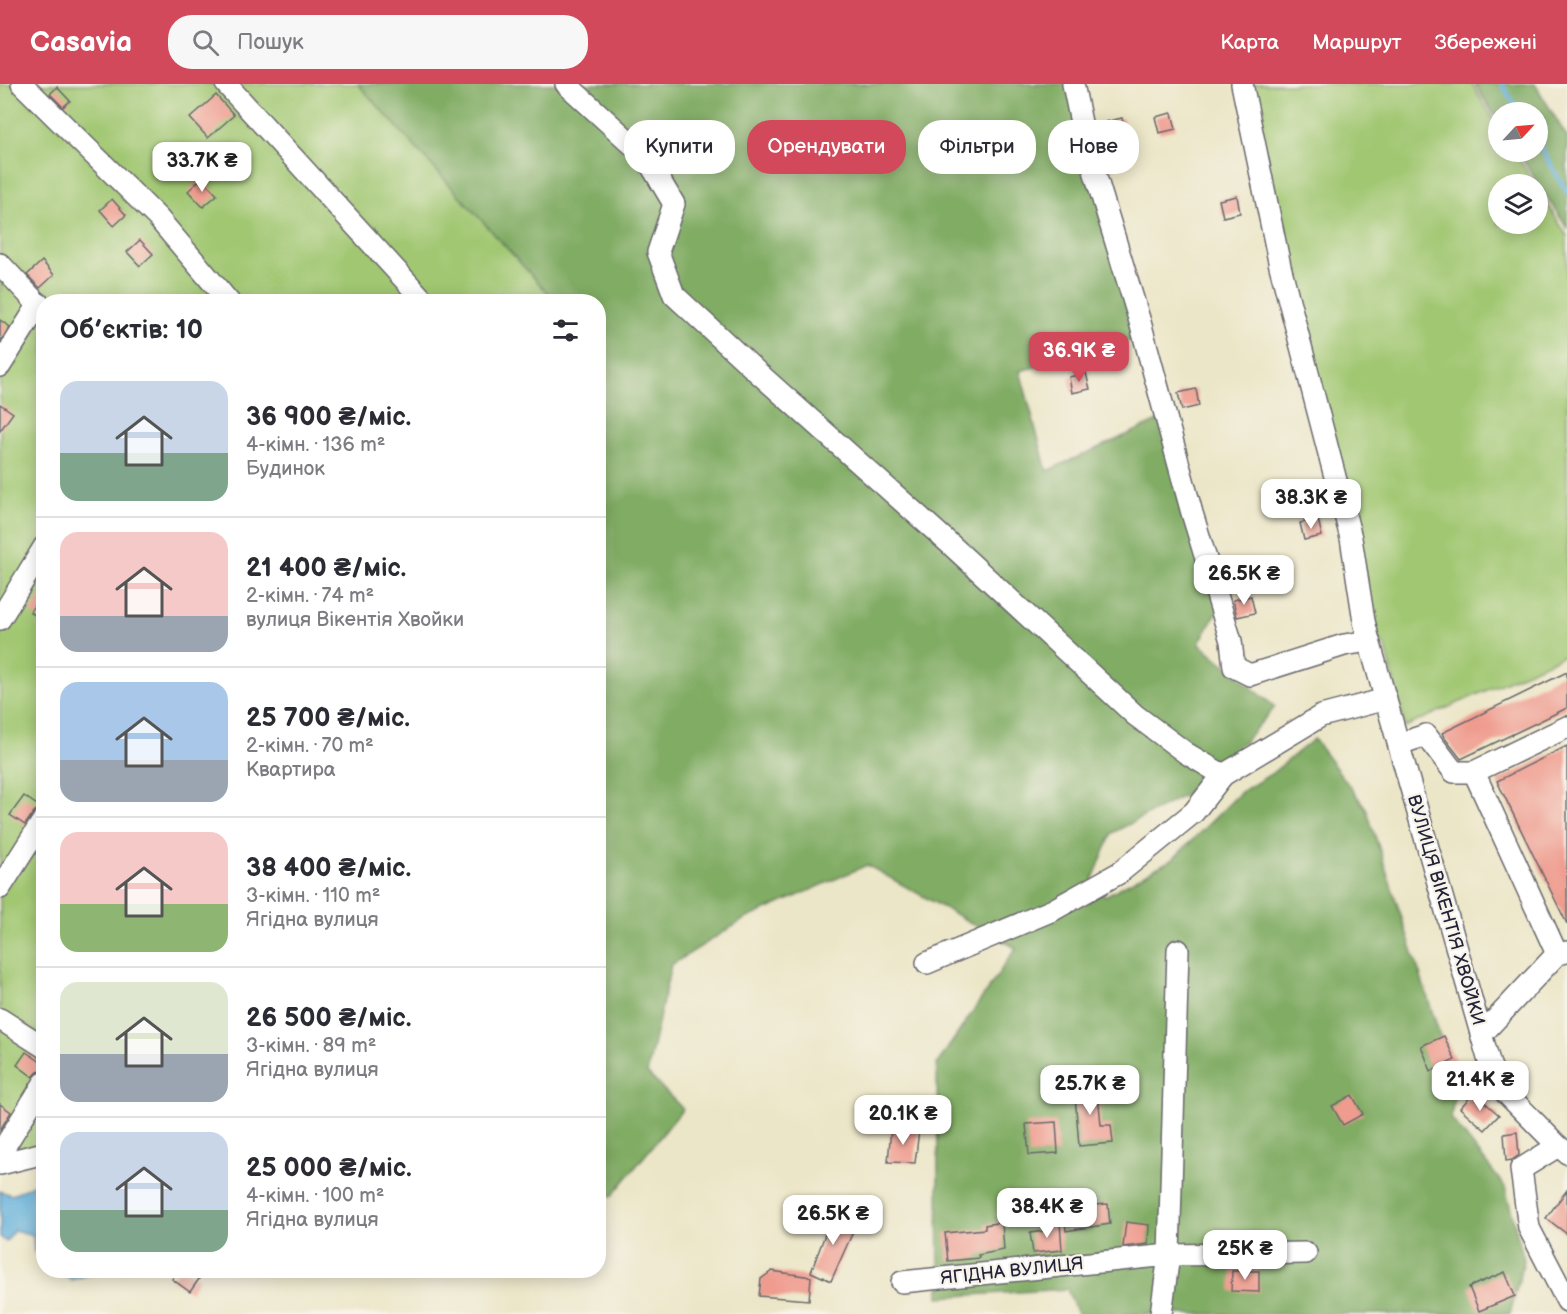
<!DOCTYPE html>
<html lang="uk">
<head>
<meta charset="utf-8">
<style>
	:root { --surface:#fff; --page:#f7f7f7; --text:#2b2b33; --muted:#7c7c81; --line:#e1e1e2; --accent:#d1495b }
	body { margin:0; font-family:"Balsamiq Sans",sans-serif; background:var(--page); color:var(--text); height:100vh; display:flex; flex-direction:column; font-size:22px; white-space:nowrap }
	* { box-sizing:border-box; margin:0 }
	p { font-size:20px; color:var(--muted) }
	.icon { flex:none; width:33px; height:33px; fill:none; stroke:currentColor; stroke-width:2; stroke-linecap:round; stroke-linejoin:round }
	.map { position:relative; flex:1; overflow:hidden }
	.panel { position:absolute; left:36px; top:210px; width:570px; height:984px; display:flex; flex-direction:column; background:var(--surface); border-radius:24px; box-shadow:0 3px 15px #0003 }
	.panel>* { flex:none }
	.guide { position:absolute; left:624px; top:36px; width:570px; height:54px; display:flex; gap:12px }
	.needle { width:39px; rotate:64deg }
	.controls { position:absolute; left:1488px; top:18px; display:grid; gap:12px }
	.controls a { display:grid; place-items:center; width:60px; height:60px; border-radius:50%; background:var(--surface); box-shadow:0 3px 15px #0003; font-size:30px }
	.price { position:absolute; translate:-50% -51px; padding:0 14px; border-radius:12px; background:#fff; color:#222; font-size:20px; line-height:39px; filter:drop-shadow(0 2px 3px #0008) }
	.price::after { content:''; position:absolute; left:50%; top:36px; width:18px; height:14px; margin-left:-9px; background:inherit; clip-path:polygon(0 0,100% 0,50% 100%) }
	.price.selected { background:var(--accent); color:#fff }
	ul { padding:0; list-style:none }
	li { display:flex; align-items:center; gap:18px; height:150px; padding:0 24px }
	li+li { border-top:2px solid var(--line) }
	li span { display:grid; place-items:center; flex:none; width:168px; height:120px; border-radius:18px; color:#555 }
	li>.icon { margin-inline-start:auto }
	span .icon { width:72px; height:72px; fill:#fffc; stroke-width:1 }
	li b { font-size:26px }
	h2 { display:flex; justify-content:space-between; align-items:center; height:72px; padding:0 24px; font-size:26px }
	.chip { padding:0 21px; border-radius:24px; background:var(--surface); box-shadow:0 3px 15px #0003; font-size:21px; line-height:54px }
	.chip.selected { background:var(--accent); color:#fff }
	header { display:flex; align-items:center; gap:36px; box-sizing:border-box; height:84px; padding:0 30px; background:var(--accent); color:#fff }
	header strong { font-size:28px }
	nav { display:flex; gap:33px; margin-inline-start:auto; font-size:21px }
	.search { width:420px; height:54px; background:var(--page); display:flex; align-items:center; gap:15px; box-sizing:border-box; padding:0 21px; border-radius:24px; color:var(--muted); font-size:22px }
	.map>svg:first-child { display:block }
	.green { fill:#a1c772; stroke:#627456; stroke-width:1.5 }
	.forest { fill:#80ac64; stroke:#516750; stroke-width:1.5 }
	.water { fill:#60afda; stroke:#41688a; stroke-width:1.5 }
	.lines { fill:none; stroke-linecap:round; stroke-linejoin:round }
	.stream { stroke:#60afda; stroke-width:4.5 }
	.building { fill:#ef9c8f }
	.minor-casing { stroke:#69676c; stroke-width:24 }
	.minor { stroke:#fff; stroke-width:21 }
	.labels { text-anchor:middle; dominant-baseline:central; stroke-width:4.5; stroke-linejoin:round; paint-order:stroke }
	.street-label { font-size:18px; fill:#22223b; stroke:#f7f3e8 }
</style>
</head>
<body>
<header>
<strong>Casavia</strong>
<div class="search"><svg class="icon" aria-label="search" viewBox="0 0 24 24"><circle cx="10" cy="10" r="6"/><path d="M15 15l6 6"/></svg>Пошук</div>
<nav><a>Карта</a><a>Маршрут</a><a>Збережені</a></nav>
</header>
<div class="map">
<svg width="1567" height="1230" viewBox="0 0 1567 1230">
	<rect width="100%" height="100%" fill="#f7f3e8"/>
	<filter id="ink" filterUnits="userSpaceOnUse"><feTurbulence type="fractalNoise" baseFrequency=".0167" numOctaves="2"/><feDisplacementMap in="SourceGraphic" scale="12" xChannelSelector="R" yChannelSelector="G"/><feConvolveMatrix kernelMatrix="1 2 1 2 8 2 1 2 1" color-interpolation-filters="sRGB"/></filter>
	<filter id="wash" filterUnits="userSpaceOnUse"><feTurbulence type="fractalNoise" baseFrequency=".008" numOctaves="4" result="noise"/><feDisplacementMap in="SourceGraphic" scale="24" xChannelSelector="R" yChannelSelector="G"/><feGaussianBlur stdDeviation="1.35" result="paint"/><feColorMatrix in="noise" values="0 0 0 0 0 0 0 0 0 0 0 0 0 0 0 0 0 1.4 0 .05"/><feComposite in="paint" operator="in"/></filter>
	<g filter="url(#wash)">
		<rect width="100%" height="100%" fill="#ece6c8"/>
		<!-- green -->
		<g class="green">
			<path d="M0 0H358L555 217 44 218 43 1069 0 1080Z"/>
			<path d="M1242 0H1472L1498 43V68H1514L1535 100H1498V140H1538V105L1567 152V570L1405 643 1386 564 1364 537Z"/>
		</g>
		<!-- forest -->
		<g class="forest">
			<path d="M358 0H1073L1144 253 1020 287 1047 387 1166 333 1220 523 1199 559 1275 623 1244 658 1205 684 1187 710 1112 749 1092 797 1105 812 1173 775 1241 708 1271 690 1314 655 1366 724 1456 1001 1451 1034 1505 1103 1524 1176 1510 1230H1077L1067 1205 939 1213 937 980 1016 864 867 781 743 836 671 881 647 989 683 1025 611 1113 599 1109 598 218 555 217Z"/>
			<path d="M1475 0H1535L1567 53V144L1518 68H1538V28H1498V37Z"/>
		</g>
		<!-- water -->
		<g class="water">
			<path d="M43 1096V1178L34 1167 33 1151 14 1146 6 1158 0 1153V1107L12 1111Z"/>
			<path d="M53 1187V1186L100 1187 72 1196Z"/>
		</g>
		<g class="lines">
			<!-- stream -->
			<g class="stream">
				<path d="M1502 0 1519 28"/>
				<path d="M1538 59 1567 108"/>
			</g>
		</g>
		<g id="blocks">
			<!-- building -->
			<g class="building">
				<path d="M57 3 70 17 63 23 50 10Z"/>
				<path d="M216 11 234 31 208 54 190 34Z"/>
				<path d="M1172 29 1176 45 1159 49 1155 33Z"/>
				<path d="M1122 34 1126 50 1108 54 1105 38Z"/>
				<path d="M202 94 217 111 203 123 188 107Z"/>
				<path d="M1237 112 1240 129 1223 133 1219 116Z"/>
				<path d="M112 115 126 131 114 142 100 126Z"/>
				<path d="M140 156 153 170 140 182 127 168Z"/>
				<path d="M42 177 54 191 40 204 27 191Z"/>
				<path d="M0 236 10 243 0 258Z"/>
				<path d="M1086 289 1090 305 1072 309 1069 293Z"/>
				<path d="M1196 305 1199 322 1182 326 1178 309Z"/>
				<path d="M0 320 13 329 0 347Z"/>
				<path d="M1318 435 1322 452 1304 456 1300 439Z"/>
				<path d="M44 508V537L30 528Z"/>
				<path d="M1251 512 1255 529 1237 533 1233 516Z"/>
				<path d="M1567 588V624L1461 675 1444 653 1442 649Z"/>
				<path d="M1567 662V840L1497 697Z"/>
				<path d="M24 712 40 723 34 728 25 741 10 731Z"/>
				<path d="M1444 952 1455 976 1431 987 1421 962Z"/>
				<path d="M26 968 44 980V986L38 988 33 993 17 981Z"/>
				<path d="M1097 998 1101 1041H1111L1113 1059 1079 1062 1074 1000Z"/>
				<path d="M1474 1009 1499 1031 1485 1046 1460 1024Z"/>
				<path d="M1352 1011 1363 1030 1343 1041 1332 1022Z"/>
				<path d="M0 1020 11 1028 0 1046Z"/>
				<path d="M1056 1038 1058 1069 1029 1071 1026 1040Z"/>
				<path d="M891 1045 919 1046 915 1079 888 1078Z"/>
				<path d="M1517 1048 1519 1071 1512 1076 1506 1077 1504 1050Z"/>
				<path d="M1567 1106V1150L1546 1134Z"/>
				<path d="M1108 1120 1110 1140 1066 1147 1064 1123Z"/>
				<path d="M833 1129 857 1139 831 1197 811 1188Z"/>
				<path d="M1002 1138 1004 1166 978 1171 979 1174 948 1177 945 1149 985 1145V1141Z"/>
				<path d="M1126 1138 1149 1141 1148 1160 1123 1163Z"/>
				<path d="M1060 1139 1062 1166 1033 1169 1030 1149 1045 1147 1046 1141Z"/>
				<path d="M178 1186H187L199 1195 190 1208 172 1195Z"/>
				<path d="M772 1187 811 1193 809 1216 759 1212 761 1195Z"/>
				<path d="M1232 1187H1259V1208L1231 1207Z"/>
				<path d="M1505 1188 1515 1212 1479 1227 1469 1203Z"/>
			</g>
		</g>
	</g>
	<g filter="url(#ink)">
		<use href="#blocks" fill-opacity="0" stroke="#69676c" stroke-width="1.5"/>
		<g class="lines">
			<!-- minor casing -->
			<g class="minor-casing">
				<g id="minor">
					<path d="M22 0 158 134 229 218"/>
					<path d="M226 0 425 218"/>
					<path d="M566 0 646 73 674 120 658 168 674 211 755 286 950 460 1135 631 1186 669 1223 691 1321 632 1386 615"/>
					<path d="M1073 0 1084 53 1140 238 1192 429 1231 557 1234 583 1250 591 1344 561 1369 557"/>
					<path d="M1242 0 1280 182 1351 454 1364 537 1369 557 1490 981 1500 1003 1558 1062 1567 1069"/>
					<path d="M0 180 44 227"/>
					<path d="M0 282 39 220"/>
					<path d="M0 535 44 463"/>
					<path d="M1399 660 1426 651 1454 688H1474"/>
					<path d="M0 804 44 735"/>
					<path d="M1178 866 1169 1171 1306 1169"/>
					<path d="M1557 870 1474 688 1567 643"/>
					<path d="M927 879 1053 826 1119 789 1194 728 1223 691"/>
					<path d="M0 935 44 963"/>
					<path d="M1482 950 1557 870 1567 868"/>
					<path d="M1558 1062 1521 1085 1529 1144 1567 1217"/>
					<path d="M0 1070 44 999"/>
					<path d="M0 1080 44 1069"/>
					<path d="M902 1198 1169 1171 1161 1230"/>
				</g>
			</g>
			<!-- minor -->
			<use href="#minor" class="minor"/>
		</g>
	</g>
	<g class="labels">
		<!-- street labels -->
		<g class="street-label">
			<text transform="translate(1446 826) rotate(74)">ВУЛИЦЯ ВІКЕНТІЯ ХВОЙКИ</text>
			<text transform="translate(1012 1187) rotate(-6)">ЯГІДНА ВУЛИЦЯ</text>
		</g>
	</g>
</svg>
<div class="controls">
<a><svg class="needle" viewBox="-14 -14 28 28"><path d="M0-13l5 13h-10z" fill="#e53935"/><path d="M0 13l5-13h-10z" fill="#7c7c81"/></svg></a>
<a><svg class="icon" aria-label="layers" viewBox="0 0 24 24"><path d="M12 4l9 5-9 5-9-5zM3 14l9 5 9-5"/></svg></a>
</div>
<b class="price" style="left:202px;top:109px">33.7K ₴</b>
<b class="price selected" style="left:1079px;top:299px">36.9K ₴</b>
<b class="price" style="left:1311px;top:446px">38.3K ₴</b>
<b class="price" style="left:1244px;top:522px">26.5K ₴</b>
<b class="price" style="left:1480px;top:1028px">21.4K ₴</b>
<b class="price" style="left:1090px;top:1032px">25.7K ₴</b>
<b class="price" style="left:903px;top:1062px">20.1K ₴</b>
<b class="price" style="left:1047px;top:1155px">38.4K ₴</b>
<b class="price" style="left:833px;top:1162px">26.5K ₴</b>
<b class="price" style="left:1245px;top:1197px">25K ₴</b>
<div class="guide">
<a class="chip">Купити</a>
<a class="chip selected">Орендувати</a>
<a class="chip">Фільтри</a>
<a class="chip">Нове</a>
</div>
<section class="panel">
<h2>Об’єктів: 10<svg class="icon" aria-label="filters" viewBox="0 0 24 24"><path d="M4 7h16M4 17h16"/><circle cx="9" cy="7" r="2"/><circle cx="15" cy="17" r="2"/></svg></h2>
<ul>
<li><span style="background:linear-gradient(#c9d6e8 60%,#7fa58c 0)"><svg class="icon" aria-label="home" viewBox="0 0 24 24"><path d="M3 11l9-7 9 7M6 9v11h12V9"/></svg></span><div><b>36 900 ₴/міс.</b><p>4-кімн. · 136 m²</p><p>Будинок</p></div></li>
<li><span style="background:linear-gradient(#f6c9c9 70%,#9aa5b1 0)"><svg class="icon" aria-label="home" viewBox="0 0 24 24"><path d="M3 11l9-7 9 7M6 9v11h12V9"/></svg></span><div><b>21 400 ₴/міс.</b><p>2-кімн. · 74 m²</p><p>вулиця Вікентія Хвойки</p></div></li>
<li><span style="background:linear-gradient(#a9c7e8 65%,#9aa5b1 0)"><svg class="icon" aria-label="home" viewBox="0 0 24 24"><path d="M3 11l9-7 9 7M6 9v11h12V9"/></svg></span><div><b>25 700 ₴/міс.</b><p>2-кімн. · 70 m²</p><p>Квартира</p></div></li>
<li><span style="background:linear-gradient(#f6c9c9 60%,#8fb573 0)"><svg class="icon" aria-label="home" viewBox="0 0 24 24"><path d="M3 11l9-7 9 7M6 9v11h12V9"/></svg></span><div><b>38 400 ₴/міс.</b><p>3-кімн. · 110 m²</p><p>Ягідна вулиця</p></div></li>
<li><span style="background:linear-gradient(#dfe7d0 60%,#9aa5b1 0)"><svg class="icon" aria-label="home" viewBox="0 0 24 24"><path d="M3 11l9-7 9 7M6 9v11h12V9"/></svg></span><div><b>26 500 ₴/міс.</b><p>3-кімн. · 89 m²</p><p>Ягідна вулиця</p></div></li>
<li><span style="background:linear-gradient(#c9d6e8 65%,#7fa58c 0)"><svg class="icon" aria-label="home" viewBox="0 0 24 24"><path d="M3 11l9-7 9 7M6 9v11h12V9"/></svg></span><div><b>25 000 ₴/міс.</b><p>4-кімн. · 100 m²</p><p>Ягідна вулиця</p></div></li>
</ul>
</section>
</div>
</body>
</html>
